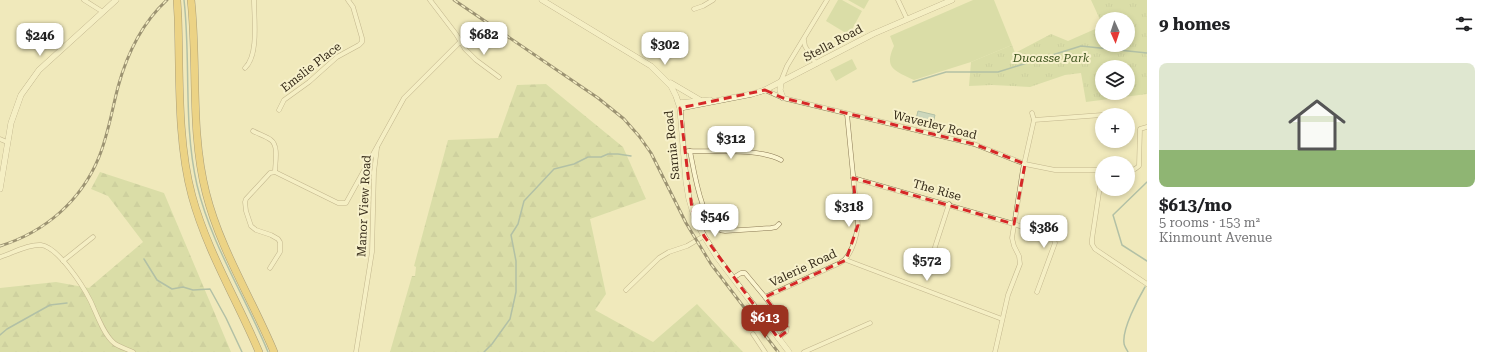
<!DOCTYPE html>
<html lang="en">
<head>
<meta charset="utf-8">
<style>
	:root { --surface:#fff; --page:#f2f2f2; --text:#202124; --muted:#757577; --accent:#9b3220 }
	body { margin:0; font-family:"Roboto Serif",serif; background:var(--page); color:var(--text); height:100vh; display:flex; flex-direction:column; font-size:15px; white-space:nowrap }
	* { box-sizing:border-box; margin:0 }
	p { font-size:13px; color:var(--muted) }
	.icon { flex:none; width:22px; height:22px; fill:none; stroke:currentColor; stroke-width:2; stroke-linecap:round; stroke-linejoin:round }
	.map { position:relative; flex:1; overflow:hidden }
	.details { display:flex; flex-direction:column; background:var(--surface); width:340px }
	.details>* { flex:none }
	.needle { width:26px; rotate:177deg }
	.buttons { position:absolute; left:1095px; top:12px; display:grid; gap:8px }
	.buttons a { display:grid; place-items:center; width:40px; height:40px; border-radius:50%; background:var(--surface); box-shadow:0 2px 6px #0003; font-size:20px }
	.price { position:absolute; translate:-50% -34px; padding:0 9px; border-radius:8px; background:#fff; color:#222; font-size:13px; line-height:26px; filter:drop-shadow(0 1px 2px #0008) }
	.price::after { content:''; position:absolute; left:50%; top:24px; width:12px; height:9px; margin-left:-6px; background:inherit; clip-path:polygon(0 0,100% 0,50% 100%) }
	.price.current { background:var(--accent); color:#fff }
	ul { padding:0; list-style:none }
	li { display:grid; align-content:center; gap:8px; height:212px; padding:0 12px }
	li span { display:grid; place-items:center; height:124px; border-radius:8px; color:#555 }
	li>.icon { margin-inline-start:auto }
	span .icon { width:72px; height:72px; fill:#fffc; stroke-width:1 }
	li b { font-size:17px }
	h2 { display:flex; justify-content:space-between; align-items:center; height:48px; padding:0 12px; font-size:17px }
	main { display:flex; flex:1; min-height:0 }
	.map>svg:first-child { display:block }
	.forest { fill:url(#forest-firs) }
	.park { fill:url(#park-tufts); fill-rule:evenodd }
	.pitch { fill:#becf8f }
	.water { fill:#a0c1bc; stroke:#678f8b }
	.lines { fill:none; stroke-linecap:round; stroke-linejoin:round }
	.stream { stroke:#678f8b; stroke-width:1.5 }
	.minor-casing { stroke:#897854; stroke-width:5 }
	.secondary-casing { stroke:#6a5938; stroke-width:6 }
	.motorway-casing { stroke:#564529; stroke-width:8 }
	.minor { stroke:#fbf5cf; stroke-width:4 }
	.secondary { stroke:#fbf5cf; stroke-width:5.5 }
	.motorway { stroke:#e7b844; stroke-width:7 }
	.rail-casing { stroke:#372c1a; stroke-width:3 }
	.rail { stroke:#f7f1cb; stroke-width:1.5; stroke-dasharray:4.5; stroke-linecap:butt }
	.marked { fill:none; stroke:#d62828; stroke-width:3; stroke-dasharray:8 5; stroke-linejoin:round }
	.labels { text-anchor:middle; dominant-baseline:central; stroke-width:4; stroke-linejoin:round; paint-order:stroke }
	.street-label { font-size:12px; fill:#372c1a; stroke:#f7f1cb }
	.park-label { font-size:12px; font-style:italic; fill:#3f551f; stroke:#f7f1cb }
</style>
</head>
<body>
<main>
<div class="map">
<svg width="1147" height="352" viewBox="0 0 1147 352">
	<defs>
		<pattern id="forest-firs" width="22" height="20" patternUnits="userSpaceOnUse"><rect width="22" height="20" fill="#becf8f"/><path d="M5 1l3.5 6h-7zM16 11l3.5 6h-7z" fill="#a4b27b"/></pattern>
		<pattern id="park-tufts" width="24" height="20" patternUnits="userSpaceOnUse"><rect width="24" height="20" fill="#becf8f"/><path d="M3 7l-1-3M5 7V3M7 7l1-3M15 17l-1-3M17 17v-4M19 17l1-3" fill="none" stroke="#a4b27b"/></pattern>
	</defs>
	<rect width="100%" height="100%" fill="#f0e9bb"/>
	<!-- forest -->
	<g class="forest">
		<path d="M546 84 623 147 646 199 590 219 606 294 595 310 653 342 697 304 743 352H390L412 276H415L416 267 414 266 448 140 498 138 517 85Z"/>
		<path d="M100 172 164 193 231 352H0V288L56 282 89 288 143 242 108 196 91 189Z"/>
	</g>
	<!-- park -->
	<path class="park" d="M1091 0H1147V94L1086 102 1081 73 1065 75 1030 87 992 85 969 86 971 62 1012 45 1015 53 1051 34 1068 41 1102 26V45H1128V19H1102V24ZM1102 67H1128V93H1102Z"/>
	<!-- pitch -->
	<g class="pitch">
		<path d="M838 0H842L862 11 849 35 826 21Z"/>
		<path d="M848 0H869L864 9Z"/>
		<path d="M973 0H994L1012 45 971 62 914 80C896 71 883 69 894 46L890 36Z"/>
		<path d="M852 59 857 69 836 81 830 70Z"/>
	</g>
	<!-- water -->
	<path class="water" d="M918 111 935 115 933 123 916 119Z"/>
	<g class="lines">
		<!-- stream -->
		<g class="stream">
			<path d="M184 0C191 61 183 124 197 185 211 244 245 296 268 352"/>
			<path d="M913 82 946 72H998L1081 46 1147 53"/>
			<path d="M1147 182 1113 215 1122 245 1147 261"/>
			<path d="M144 259 157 280 172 289 183 287 193 290 210 289 226 318 242 352"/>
			<path d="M0 335 7 329 50 305 67 303"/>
			<path d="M484 352 492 344 510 319 516 292V261L511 235 518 224 524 201 554 169 574 164 588 157H601L608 154H618L631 156"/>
			<path d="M1128 352C1127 350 1124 346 1124 343 1122 329 1138 299 1145 287"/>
		</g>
		<!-- minor casing -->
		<g class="minor-casing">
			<g id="minor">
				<path d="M84 0 103 12"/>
				<path d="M430 0 456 34 465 49 476 60 499 77"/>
				<path d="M898 0 907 19"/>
				<path d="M694 9 703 6 713 0"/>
				<path d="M804 40 805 46 816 64"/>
				<path d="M245 68C259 55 254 18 254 0"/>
				<path d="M781 81 787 66 827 0"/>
				<path d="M765 90 783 98 974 144 1025 164 1055 170H1102"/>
				<path d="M279 110 284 100 309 82 337 57 359 45 362 42V38L353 7 348 0"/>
				<path d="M1034 120 1102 115"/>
				<path d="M253 131C258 134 266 136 271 140 279 146 275 163 275 172"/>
				<path d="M0 139 7 142"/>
				<path d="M688 151C712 152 760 148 781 160"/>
				<path d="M690 151C694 170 702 230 725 231L771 228 776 227 779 224"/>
				<path d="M1100 170V186L1092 239V244L1095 249 1147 284"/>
				<path d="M1128 170 1135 169 1139 166 1140 129 1147 127"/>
				<path d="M853 178 1014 224 1052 238 1054 240 1055 243 1037 292"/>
				<path d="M935 247 949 204"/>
				<path d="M0 257C13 253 28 244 41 245 58 247 83 286 90 300 96 312 103 334 114 343 119 347 127 349 133 352"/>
				<path d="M846 260 1002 319"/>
				<path d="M63 261 93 237"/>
				<path d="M270 268 280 252V242L278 239 271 235 256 230 251 226 246 211 245 202 246 199 270 173 275 172 338 203H346L404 98 460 42"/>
				<path d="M733 278 741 273H745L765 297 787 327 786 332 778 338"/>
				<path d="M626 290 659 258 669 252 687 246 704 236"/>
				<path d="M765 297 840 263C851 257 856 238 858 225L847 114"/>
				<path d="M753 334 765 352"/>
				<path d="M356 352 372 252 374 172 377 148"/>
				<path d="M804 352 870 323"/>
				<path d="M995 352 1008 295 1020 264 1019 256 1014 246 1012 238 1023 169 1034 120 1032 113"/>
			</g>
		</g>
		<!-- secondary casing -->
		<g class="secondary-casing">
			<g id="secondary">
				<path d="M542 0 651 66 671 86 676 96 680 108 686 181 689 199 695 219 704 236 717 257 789 352"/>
				<path d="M781 82 780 90 783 98"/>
				<path d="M671 83 700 100"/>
				<path d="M679 103 710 100"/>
				<path d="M680 108 752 94 765 90 873 34 952 0"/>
				<path d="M0 189 11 123 21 95 39 70 116 0"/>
			</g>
		</g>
		<!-- motorway casing -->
		<g class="motorway-casing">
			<g id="motorway">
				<path d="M177 0 178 17C180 74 177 141 192 196 207 251 237 300 259 352"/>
				<path d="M191 0C198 64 190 130 206 193 220 249 252 299 274 352"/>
			</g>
		</g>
		<!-- minor -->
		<use href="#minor" class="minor"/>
		<!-- secondary -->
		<use href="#secondary" class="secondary"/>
		<!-- motorway -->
		<use href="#motorway" class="motorway"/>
		<!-- rail casing -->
		<g class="rail-casing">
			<g id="rail">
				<path d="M454 0 598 98 624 119 639 136 651 153 686 223 711 264 778 352"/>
				<path d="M0 246C45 232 81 201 99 157 108 135 112 110 118 87 127 54 142 23 167 0"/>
			</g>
		</g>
		<!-- rail -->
		<use href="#rail" class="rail"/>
	</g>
	<!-- marked area -->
	<path d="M0 0H1147V352H0ZM765 90 783 98 974 144 1025 164 1014 224 853 178 858 225 846 260 765 297 787 327 786 332 778 338 704 236 692 209 680 108Z" fill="#f0e9bb" fill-opacity=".55" fill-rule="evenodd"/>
	<path class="marked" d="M765 90 783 98 974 144 1025 164 1014 224 853 178 858 225 846 260 765 297 787 327 786 332 778 338 704 236 692 209 680 108Z"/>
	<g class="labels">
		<!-- street labels -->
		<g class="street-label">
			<text transform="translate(833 43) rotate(-28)">Stella Road</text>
			<text transform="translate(311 67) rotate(-38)">Emslie Place</text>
			<text transform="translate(935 125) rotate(14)">Waverley Road</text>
			<text transform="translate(672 145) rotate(-96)">Sarnia Road</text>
			<text transform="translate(937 190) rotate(16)">The Rise</text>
			<text transform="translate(364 206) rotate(-87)">Manor View Road</text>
			<text transform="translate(803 268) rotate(-25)">Valerie Road</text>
		</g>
		<!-- park labels -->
		<g class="park-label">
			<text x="1051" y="58">Ducasse Park</text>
		</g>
	</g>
</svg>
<div class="buttons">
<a><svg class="needle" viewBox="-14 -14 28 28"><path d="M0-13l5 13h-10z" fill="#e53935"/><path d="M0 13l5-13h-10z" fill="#757577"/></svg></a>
<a><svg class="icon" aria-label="layers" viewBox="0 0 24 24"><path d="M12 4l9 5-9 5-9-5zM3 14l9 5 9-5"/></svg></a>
<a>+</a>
<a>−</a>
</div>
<b class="price" style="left:484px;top:56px">$682</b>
<b class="price" style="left:40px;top:57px">$246</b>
<b class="price" style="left:665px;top:66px">$302</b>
<b class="price" style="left:731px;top:160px">$312</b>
<b class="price" style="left:849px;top:228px">$318</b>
<b class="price" style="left:715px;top:238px">$546</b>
<b class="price" style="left:1044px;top:249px">$386</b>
<b class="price" style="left:927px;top:282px">$572</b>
<b class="price current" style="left:765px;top:339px">$613</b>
</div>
<section class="details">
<h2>9 homes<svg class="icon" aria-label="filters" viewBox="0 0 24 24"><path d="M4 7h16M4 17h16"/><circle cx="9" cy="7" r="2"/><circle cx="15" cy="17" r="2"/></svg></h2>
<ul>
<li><span style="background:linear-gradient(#dfe7d0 70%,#8fb573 0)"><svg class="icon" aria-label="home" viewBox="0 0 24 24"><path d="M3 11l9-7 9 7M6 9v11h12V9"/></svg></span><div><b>$613/mo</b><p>5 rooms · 153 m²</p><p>Kinmount Avenue</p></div></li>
</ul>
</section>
</main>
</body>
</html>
